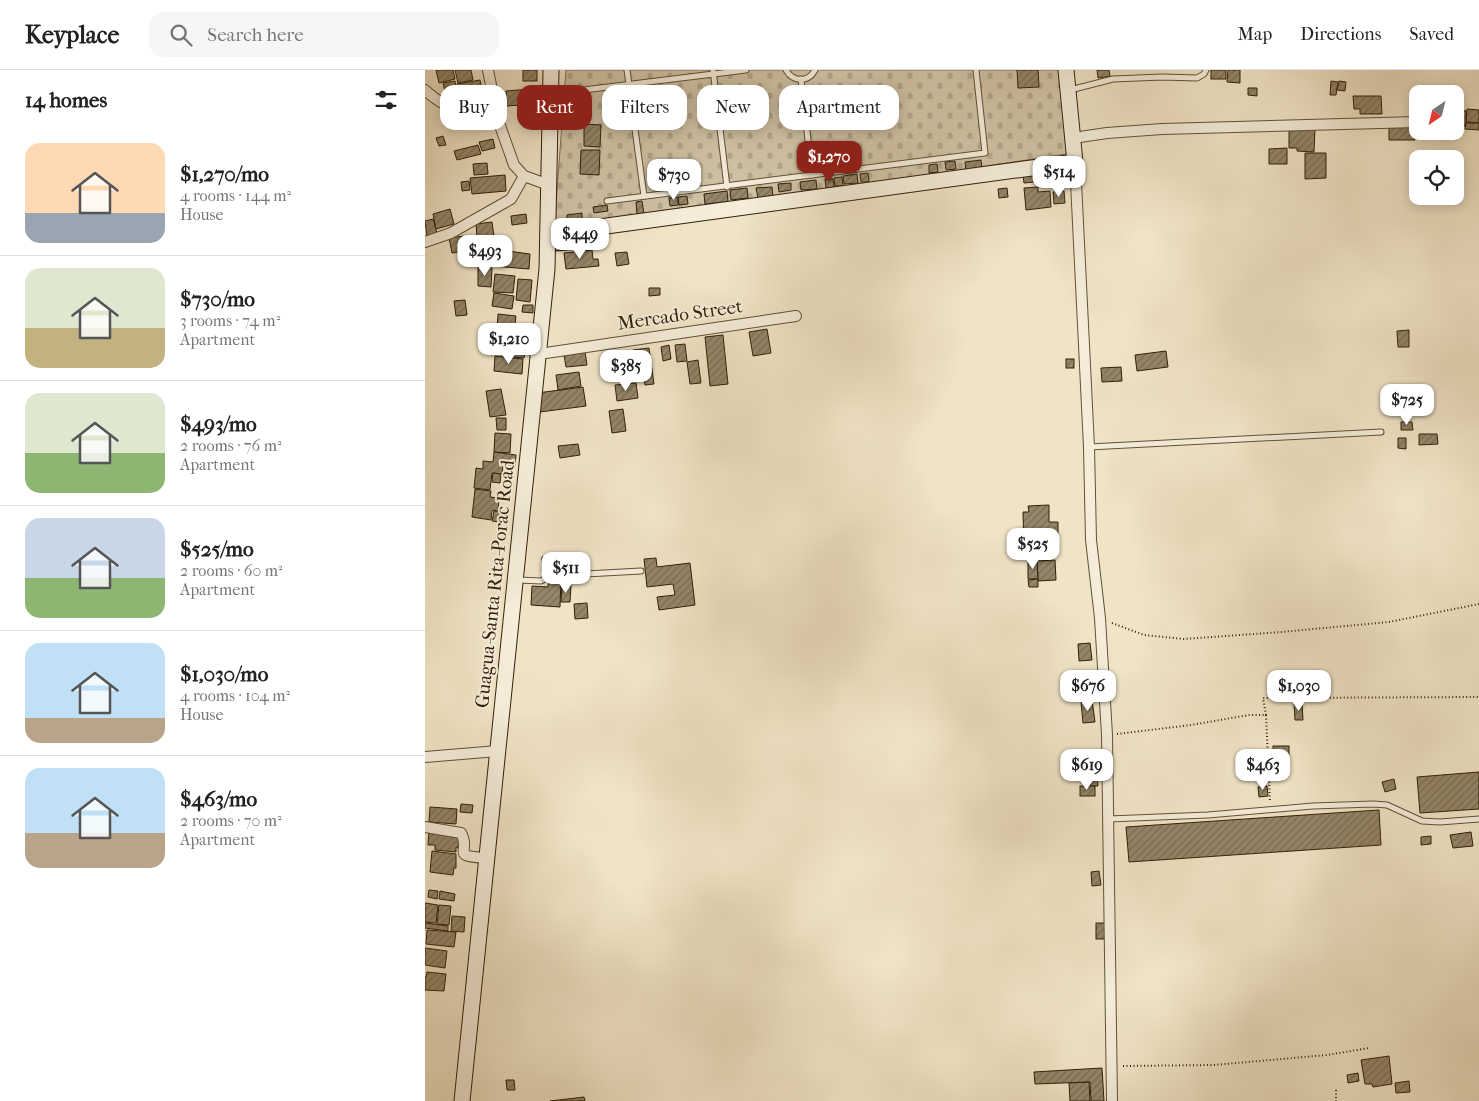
<!DOCTYPE html>
<html lang="en">
<head>
<meta charset="utf-8">
<style>
	:root { --surface:#fff; --page:#f6f6f6; --text:#222; --muted:#767676; --line:#e0e0e0; --accent:#8f2418 }
	body { margin:0; font-family:"IM FELL French Canon",serif; background:var(--page); color:var(--text); height:100vh; display:flex; flex-direction:column; font-size:19px; white-space:nowrap }
	* { box-sizing:border-box; margin:0 }
	p { font-size:16px; color:var(--muted) }
	.icon { flex:none; width:28px; height:28px; fill:none; stroke:currentColor; stroke-width:2; stroke-linecap:round; stroke-linejoin:round }
	.map { position:relative; flex:1; overflow:hidden }
	.side { display:flex; flex-direction:column; background:var(--surface); width:425px }
	.side>* { flex:none }
	.banner { position:absolute; left:15px; top:15px; width:475px; height:45px; display:flex; gap:10px }
	.needle { width:32px; rotate:215deg }
	.controls { position:absolute; left:984px; top:15px; display:grid; gap:10px }
	.controls a { display:grid; place-items:center; width:55px; height:55px; border-radius:10px; background:var(--surface); box-shadow:0 2px 12px #0003; font-size:25px }
	.price { position:absolute; translate:-50% -42px; padding:0 11px; border-radius:10px; background:#fff; color:#222; font-size:16px; line-height:32px; filter:drop-shadow(0 1px 2px #0008) }
	.price::after { content:''; position:absolute; left:50%; top:30px; width:15px; height:11px; margin-left:-8px; background:inherit; clip-path:polygon(0 0,100% 0,50% 100%) }
	.price.active { background:var(--accent); color:#fff }
	ul { padding:0; list-style:none }
	li { display:flex; align-items:center; gap:15px; height:125px; padding:0 25px }
	li+li { border-top:1px solid var(--line) }
	li span { display:grid; place-items:center; flex:none; width:140px; height:100px; border-radius:15px; color:#555 }
	li>.icon { margin-inline-start:auto }
	span .icon { width:60px; height:60px; fill:#fffc; stroke-width:1 }
	li b { font-size:21px }
	h2 { display:flex; justify-content:space-between; align-items:center; height:60px; padding:0 25px; font-size:21px }
	.pill { padding:0 18px; border-radius:15px; background:var(--surface); box-shadow:0 2px 12px #0003; font-size:18px; line-height:45px }
	.pill.active { background:var(--accent); color:#fff }
	header { display:flex; align-items:center; gap:30px; box-sizing:border-box; height:70px; padding:0 25px; background:var(--surface); border-bottom:1px solid var(--line) }
	header strong { font-size:24px }
	nav { display:flex; gap:28px; margin-inline-start:auto; font-size:18px }
	.search { width:350px; height:45px; background:var(--page); display:flex; align-items:center; gap:12px; box-sizing:border-box; padding:0 18px; border-radius:15px; color:var(--muted); font-size:19px }
	main { display:flex; flex:1; min-height:0 }
	.map>svg:first-child { display:block }
	.cemetery { fill:url(#cemetery-stones); stroke:#807256 }
	.building { fill:url(#building-hatch); stroke:#312007 }
	.lines { fill:none; stroke-linecap:round; stroke-linejoin:round }
	.lane-casing { stroke:#615137; stroke-width:7 }
	.street-casing { stroke:#615137; stroke-width:12 }
	.secondary-casing { stroke:#312007; stroke-width:17 }
	.path { stroke:#312007; stroke-width:2; stroke-dasharray:1 2.5; stroke-linecap:butt }
	.lane { stroke:#f5edda; stroke-width:5 }
	.street { stroke:#f5edda; stroke-width:10 }
	.secondary { stroke:#f5edda; stroke-width:15 }
	.labels { text-anchor:middle; dominant-baseline:central; stroke-width:4; stroke-linejoin:round; paint-order:stroke }
	.street-label { font-size:19px; fill:#312007; stroke:#f5edda }
</style>
</head>
<body>
<header>
<strong>Keyplace</strong>
<div class="search"><svg class="icon" aria-label="search" viewBox="0 0 24 24"><circle cx="10" cy="10" r="6"/><path d="M15 15l6 6"/></svg>Search here</div>
<nav><a>Map</a><a>Directions</a><a>Saved</a></nav>
</header>
<main>
<section class="side">
<h2>14 homes<svg class="icon" aria-label="filters" viewBox="0 0 24 24"><path d="M4 7h16M4 17h16"/><circle cx="9" cy="7" r="2"/><circle cx="15" cy="17" r="2"/></svg></h2>
<ul>
<li><span style="background:linear-gradient(#ffd9b3 70%,#9aa5b1 0)"><svg class="icon" aria-label="home" viewBox="0 0 24 24"><path d="M3 11l9-7 9 7M6 9v11h12V9"/></svg></span><div><b>$1,270/mo</b><p>4 rooms · 144 m²</p><p>House</p></div></li>
<li><span style="background:linear-gradient(#dfe7d0 60%,#c2b280 0)"><svg class="icon" aria-label="home" viewBox="0 0 24 24"><path d="M3 11l9-7 9 7M6 9v11h12V9"/></svg></span><div><b>$730/mo</b><p>3 rooms · 74 m²</p><p>Apartment</p></div></li>
<li><span style="background:linear-gradient(#dfe7d0 60%,#8fb573 0)"><svg class="icon" aria-label="home" viewBox="0 0 24 24"><path d="M3 11l9-7 9 7M6 9v11h12V9"/></svg></span><div><b>$493/mo</b><p>2 rooms · 76 m²</p><p>Apartment</p></div></li>
<li><span style="background:linear-gradient(#c9d6e8 60%,#8fb573 0)"><svg class="icon" aria-label="home" viewBox="0 0 24 24"><path d="M3 11l9-7 9 7M6 9v11h12V9"/></svg></span><div><b>$525/mo</b><p>2 rooms · 60 m²</p><p>Apartment</p></div></li>
<li><span style="background:linear-gradient(#bfe0f5 75%,#b9a48a 0)"><svg class="icon" aria-label="home" viewBox="0 0 24 24"><path d="M3 11l9-7 9 7M6 9v11h12V9"/></svg></span><div><b>$1,030/mo</b><p>4 rooms · 104 m²</p><p>House</p></div></li>
<li><span style="background:linear-gradient(#bfe0f5 65%,#b9a48a 0)"><svg class="icon" aria-label="home" viewBox="0 0 24 24"><path d="M3 11l9-7 9 7M6 9v11h12V9"/></svg></span><div><b>$463/mo</b><p>2 rooms · 70 m²</p><p>Apartment</p></div></li>
</ul>
</section>
<div class="map">
<svg width="1054" height="1031" viewBox="0 0 1054 1031">
	<defs>
		<pattern id="cemetery-stones" width="16" height="16" patternUnits="userSpaceOnUse" patternTransform="scale(1.25)"><rect width="16" height="16" fill="#d0c3a6"/><path d="M2 7V4a2 2 0 0 1 4 0v3zM10 15v-3a2 2 0 0 1 4 0v3z" fill="#b3a78d"/></pattern>
		<pattern id="building-hatch" width="6" height="6" patternUnits="userSpaceOnUse" patternTransform="scale(1.25)"><rect width="6" height="6" fill="#94866a"/><path d="M-1 1l2-2M0 6l6-6M5 7l2-2" fill="none" stroke="#796d55"/></pattern>
	</defs>
	<rect width="100%" height="100%" fill="#f0e4c6"/>
	<filter id="stains"><feTurbulence type="fractalNoise" baseFrequency=".004" numOctaves="4"/><feColorMatrix values="0 0 0 0 .2 0 0 0 0 .09 0 0 0 0 .02 0 0 0 .5 -.17"/></filter>
	<radialGradient id="worn" r=".72"><stop offset=".6" stop-color="#630" stop-opacity="0"/><stop offset="1" stop-color="#630" stop-opacity=".3"/></radialGradient>
	<!-- cemetery -->
	<path class="cemetery" d="M141 0H636L642 84 129 160Z"/>
	<!-- building -->
	<g class="building">
		<path d="M11 0H28L30 9 14 13Z"/>
		<path d="M30 0H46L48 10 33 13Z"/>
		<rect x="98" y="0" width="14" height="11"/>
		<path d="M592 0H613L614 17 593 18Z"/>
		<path d="M672 0H684L685 6 673 8Z"/>
		<rect x="786" y="0" width="15" height="9"/>
		<path d="M803 0H815V13L802 12Z"/>
		<path d="M55 10 57 19 34 24 32 14Z"/>
		<path d="M30 11 31 20 20 22 18 13Z"/>
		<path d="M906 11 913 12 911 25H905Z"/>
		<path d="M914 11 921 12 920 21 912 20Z"/>
		<path d="M823 18H832V26L823 25Z"/>
		<path d="M106 19 108 34 82 36 81 21Z"/>
		<path d="M928 26H956L957 44H935V39H929Z"/>
		<path d="M1042 39 1054 40V53L1041 52Z"/>
		<path d="M1030 40 1041 41V56H1030Z"/>
		<path d="M1041 53H1054V60L1040 59Z"/>
		<path d="M159 54 176 55 175 77 159 76Z"/>
		<path d="M990 55V70H964V56Z"/>
		<path d="M864 57 890 58 889 82 872 81V78H864Z"/>
		<path d="M18 66 21 75 14 76 11 68Z"/>
		<path d="M68 69 70 78 57 81 54 72Z"/>
		<path d="M53 75 56 84 32 90 29 81Z"/>
		<path d="M424 76 425 86 418 87 417 77Z"/>
		<path d="M862 78V94H844V79Z"/>
		<path d="M156 80H175L174 105 155 104Z"/>
		<path d="M880 83H901V108L880 109Z"/>
		<path d="M556 90 557 101 541 102 540 92Z"/>
		<path d="M530 91 531 99 521 100 520 92Z"/>
		<path d="M62 93 63 104 49 105 48 94Z"/>
		<path d="M512 94 513 102 504 103V95Z"/>
		<path d="M443 103 444 112H436L435 104Z"/>
		<path d="M432 104 433 113 419 114 418 106Z"/>
		<path d="M80 105 81 121 47 124 45 108Z"/>
		<path d="M608 105 609 112 599 113 598 106Z"/>
		<path d="M417 107 418 116H410L409 108Z"/>
		<path d="M400 109H408L409 117 401 118Z"/>
		<path d="M391 110 392 119 376 120 375 112Z"/>
		<path d="M44 111 45 120 37 121 36 112Z"/>
		<path d="M366 113V120L354 122 353 114Z"/>
		<path d="M347 117 348 127 333 128 331 118Z"/>
		<path d="M613 117V122L625 121 626 137 601 140 599 118Z"/>
		<path d="M322 118 323 128 306 130 305 120Z"/>
		<path d="M582 118 583 127 574 128 573 119Z"/>
		<path d="M302 121 303 132 280 134 279 124Z"/>
		<path d="M639 121 640 133 629 134 628 122Z"/>
		<path d="M262 126 263 134 254 135 253 127Z"/>
		<path d="M253 127V135L245 136 244 128Z"/>
		<path d="M217 131 219 144 212 145 211 132Z"/>
		<path d="M182 135 183 141 169 143 168 137Z"/>
		<path d="M25 139 29 154 11 159 8 144Z"/>
		<path d="M157 143V149L142 150V145Z"/>
		<path d="M101 144 102 153 87 155 86 146Z"/>
		<path d="M8 149 12 163 2 166 0 151Z"/>
		<path d="M67 152 69 166 52 167 51 154Z"/>
		<path d="M176 163 177 174 162 175 161 164Z"/>
		<path d="M39 166 42 181 27 183 24 168Z"/>
		<path d="M153 166 154 179 130 181 128 169Z"/>
		<path d="M68 179 105 184 104 199 67 196Z"/>
		<path d="M167 180 168 189H173L174 196 141 199 139 183Z"/>
		<path d="M202 182 204 194 192 196 190 183Z"/>
		<path d="M53 197 67 198 66 217 53 216Z"/>
		<path d="M70 204 90 206 88 223 68 222Z"/>
		<path d="M93 209 107 210 105 232 91 230Z"/>
		<path d="M224 218H235V225L224 226Z"/>
		<path d="M69 223 89 226 87 239 67 236Z"/>
		<path d="M40 230 42 245 31 246 29 231Z"/>
		<path d="M98 235H108V243L97 242Z"/>
		<path d="M73 244 91 246 89 262 72 260Z"/>
		<path d="M342 259 346 283 328 286 324 262Z"/>
		<path d="M984 260V277H973L972 261Z"/>
		<path d="M298 265 303 314 285 316 280 267Z"/>
		<path d="M67 266 86 269 84 285 64 282Z"/>
		<path d="M260 274 262 291 252 292 250 275Z"/>
		<path d="M87 275 101 276 99 288 86 287Z"/>
		<path d="M244 275 246 289 238 291 236 277Z"/>
		<path d="M224 278 229 314 220 315 219 307 212 308 208 280Z"/>
		<path d="M741 281 743 297 712 301 710 285Z"/>
		<path d="M160 282 162 295 141 297 139 285Z"/>
		<path d="M204 282 208 307 186 310 182 285Z"/>
		<path d="M70 286 98 289 97 304 69 301Z"/>
		<rect x="641" y="289" width="8" height="9"/>
		<path d="M273 290 276 313 265 314 262 292Z"/>
		<path d="M696 297 697 311 677 312 676 298Z"/>
		<path d="M154 302 156 316 133 320 131 305Z"/>
		<path d="M211 313 213 328 192 331 190 315Z"/>
		<path d="M158 317 161 336 115 342 112 323Z"/>
		<path d="M76 319 81 345 65 347 61 321Z"/>
		<path d="M198 339 201 361 187 363 184 341Z"/>
		<path d="M71 348H81V360H72Z"/>
		<path d="M976 352H987L988 360H976Z"/>
		<path d="M70 363 86 364 85 383 69 382Z"/>
		<path d="M994 364H1012L1013 374 994 375Z"/>
		<path d="M973 368H981V379L973 378Z"/>
		<path d="M153 374 155 385 135 388 133 376Z"/>
		<path d="M69 382 91 385 90 396 78 394 77 404 67 403 65 420 49 418 51 398 58 399V391L68 392Z"/>
		<path d="M68 403 76 404 75 413 67 412Z"/>
		<path d="M50 419 66 421 65 427 74 428 73 441 67 440 66 450 47 447Z"/>
		<path d="M624 435V452H633V467H627V478L599 479 598 442H604L603 436Z"/>
		<path d="M69 441 82 442 80 453 67 451Z"/>
		<path d="M117 487 137 488 136 503 117 502Z"/>
		<path d="M231 488 232 497 265 493 270 535 234 540 232 527 250 525 248 514 222 517 219 489Z"/>
		<path d="M630 490 631 510 613 511 612 491Z"/>
		<path d="M612 491 613 509H603V492Z"/>
		<path d="M124 508H136L135 537 106 535 107 516 123 517Z"/>
		<path d="M613 509V517H604L603 510Z"/>
		<path d="M137 515H146L145 532H136Z"/>
		<path d="M162 533 163 548 150 549 149 534Z"/>
		<path d="M665 573 667 590 654 591 653 574Z"/>
		<path d="M657 602H667L668 614 658 615Z"/>
		<path d="M667 630 670 652 658 653 656 632Z"/>
		<path d="M869 633H877L878 650H870Z"/>
		<rect x="848" y="676" width="16" height="18"/>
		<path d="M848 694H857L858 710H848Z"/>
		<path d="M672 701 673 716H665V702Z"/>
		<path d="M1054 702V739L995 743 992 707Z"/>
		<path d="M969 709 971 719 960 722 957 712Z"/>
		<rect x="655" y="716" width="15" height="10"/>
		<path d="M842 716 843 726 834 727 833 717Z"/>
		<path d="M36 734 48 735 47 743 35 742Z"/>
		<path d="M5 737 32 739 31 754 4 752Z"/>
		<path d="M954 740 956 775 704 792 701 757Z"/>
		<path d="M4 761 35 764 33 778 31 777V782L10 780V775H3Z"/>
		<path d="M1046 762 1048 776 1028 778 1025 765Z"/>
		<path d="M1006 766V774L996 775V767Z"/>
		<path d="M7 781 31 784V798H29L28 805 5 802Z"/>
		<path d="M674 801 676 815 667 816 666 802Z"/>
		<path d="M4 820 13 821 12 829 3 827Z"/>
		<path d="M15 821 30 824 29 831 14 829Z"/>
		<path d="M0 833 13 835 11 853 0 852Z"/>
		<path d="M14 835 26 836 24 855 12 854Z"/>
		<path d="M27 846 40 847 39 862 26 861Z"/>
		<path d="M0 853 23 856V861L0 858Z"/>
		<rect x="671" y="853" width="9" height="16"/>
		<path d="M2 860 31 862 29 877 1 874Z"/>
		<path d="M0 878 22 881 20 898 0 895Z"/>
		<path d="M2 902 21 904 19 921 0 920V907H1Z"/>
		<path d="M964 986 967 1014 948 1017 947 1014H940L936 990Z"/>
		<path d="M677 998 679 1031H666L665 1012 610 1014 609 1002Z"/>
		<path d="M933 1003 934 1011 923 1013 922 1005Z"/>
		<path d="M81 1010H89L90 1020H82Z"/>
		<path d="M984 1011 985 1022 971 1023 970 1013Z"/>
		<path d="M664 1012 665 1031H645L644 1013Z"/>
		<path d="M159 1027 160 1031H125Z"/>
	</g>
	<g class="lines">
		<!-- lane casing -->
		<g class="lane-casing">
			<g id="lane">
				<path d="M202 0 219 126"/>
				<path d="M288 0 302 117"/>
				<path d="M361 0C368 12 383 13 390 0"/>
				<path d="M376 9 387 105"/>
				<path d="M645 20 688 9 737 7 772 8 779 4 781 0"/>
				<path d="M126 24 321 0"/>
				<path d="M182 131 560 83 551 0"/>
				<path d="M664 377 956 362"/>
				<path d="M93 510 116 511 124 506 216 501"/>
				<path d="M684 749 783 745 888 736 948 734 962 735 997 751 1015 752 1054 749"/>
			</g>
		</g>
		<!-- street casing -->
		<g class="street-casing">
			<g id="street">
				<path d="M63 0 73 50 89 95 99 106 124 115"/>
				<path d="M0 20C21 40 45 45 73 50"/>
				<path d="M648 68 682 63 737 59 992 52"/>
				<path d="M650 92 664 377 666 470 675 548 682 665 687 1031"/>
				<path d="M0 172 26 163 86 129 99 106"/>
				<path d="M114 284 371 246"/>
				<path d="M0 687 73 681"/>
				<path d="M0 757 36 763C47 782 23 786 62 788"/>
			</g>
		</g>
		<!-- secondary casing -->
		<g class="secondary-casing">
			<g id="secondary">
				<path d="M123 164 650 92 641 0"/>
				<path d="M37 1031 122 199 126 0"/>
			</g>
		</g>
		<!-- path -->
		<g class="path">
			<path d="M687 553 719 565 759 569 856 562 964 552 1054 534"/>
			<path d="M841 645 838 628 1054 627"/>
			<path d="M692 664 766 655 824 645H841L845 732"/>
			<path d="M698 996 789 995 902 985 944 978"/>
			<path d="M911 1020V1031"/>
		</g>
		<!-- lane -->
		<use href="#lane" class="lane"/>
		<!-- street -->
		<use href="#street" class="street"/>
		<!-- secondary -->
		<use href="#secondary" class="secondary"/>
	</g>
	<g class="labels">
		<!-- street labels -->
		<g class="street-label">
			<text transform="translate(255 245) rotate(-8)">Mercado Street</text>
			<text transform="translate(70 514) rotate(-84)">Guagua-Santa Rita-Porac Road</text>
		</g>
	</g>
	<rect width="100%" height="100%" filter="url(#stains)"/>
	<rect width="100%" height="100%" fill="url(#worn)"/>
</svg>
<div class="controls">
<a><svg class="needle" viewBox="-14 -14 28 28"><path d="M0-13l5 13h-10z" fill="#e53935"/><path d="M0 13l5-13h-10z" fill="#767676"/></svg></a>
<a><svg class="icon" aria-label="locate" viewBox="0 0 24 24"><circle cx="12" cy="12" r="6"/><path d="M12 2v4M12 18v4M2 12h4M18 12h4"/></svg></a>
</div>
<b class="price active" style="left:404px;top:113px">$1,270</b>
<b class="price" style="left:634px;top:128px">$514</b>
<b class="price" style="left:249px;top:131px">$730</b>
<b class="price" style="left:155px;top:190px">$449</b>
<b class="price" style="left:60px;top:207px">$493</b>
<b class="price" style="left:84px;top:295px">$1,210</b>
<b class="price" style="left:201px;top:322px">$385</b>
<b class="price" style="left:982px;top:356px">$725</b>
<b class="price" style="left:608px;top:500px">$525</b>
<b class="price" style="left:141px;top:524px">$511</b>
<b class="price" style="left:663px;top:642px">$676</b>
<b class="price" style="left:874px;top:642px">$1,030</b>
<b class="price" style="left:662px;top:721px">$619</b>
<b class="price" style="left:838px;top:721px">$463</b>
<div class="banner">
<a class="pill">Buy</a>
<a class="pill active">Rent</a>
<a class="pill">Filters</a>
<a class="pill">New</a>
<a class="pill">Apartment</a>
</div>
</div>
</main>
</body>
</html>
